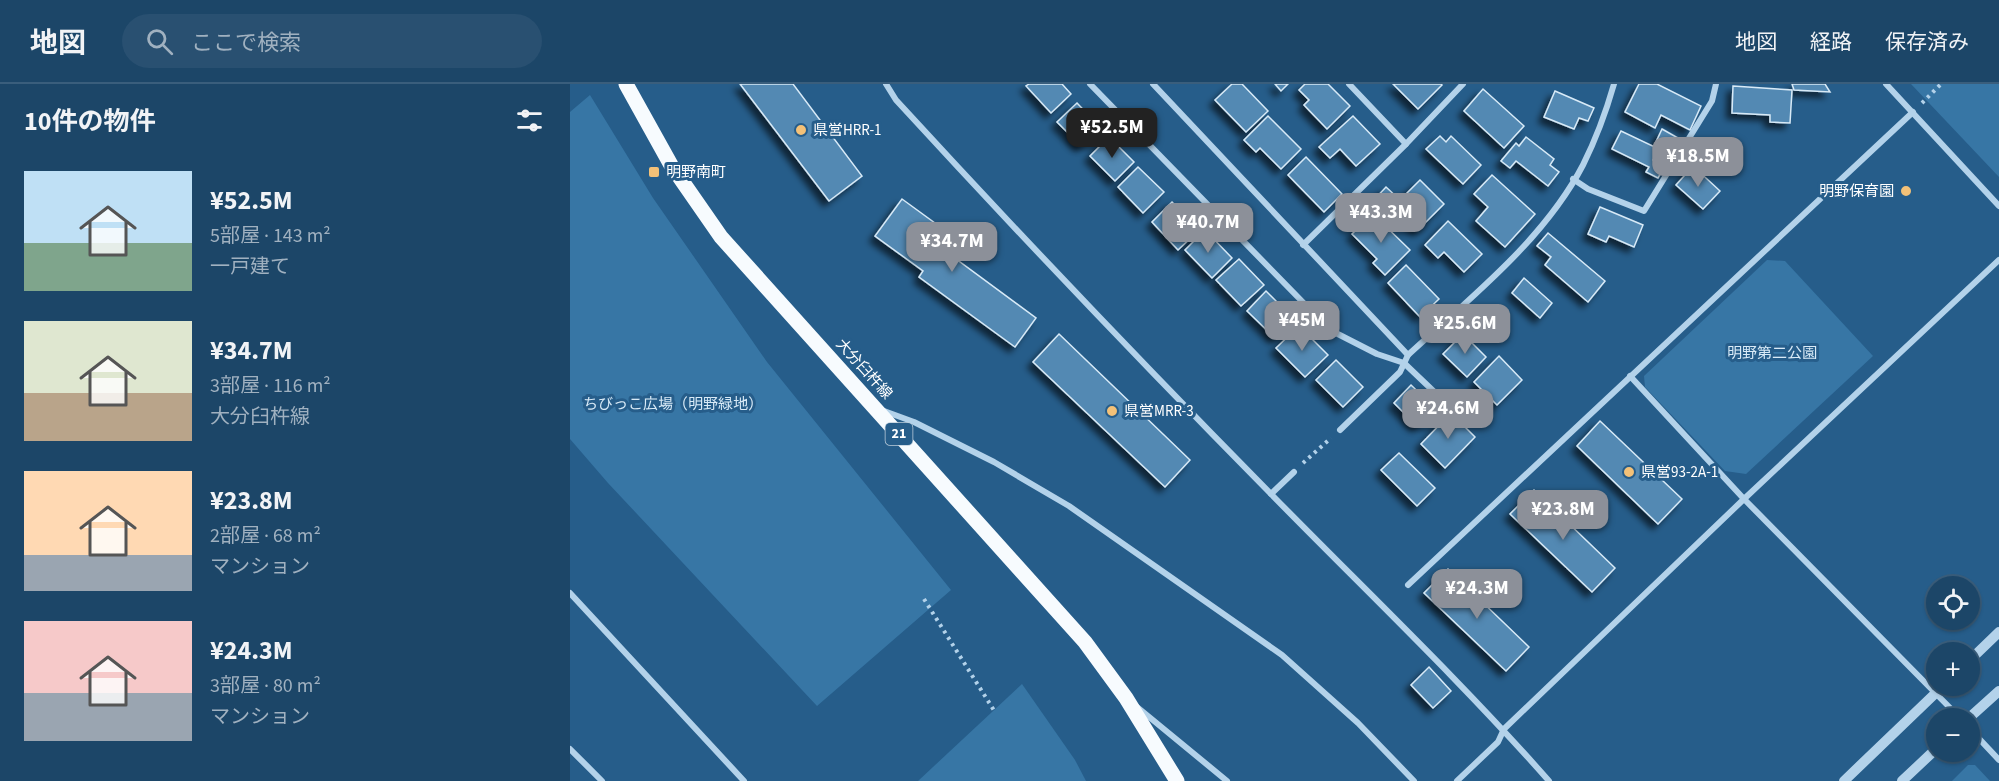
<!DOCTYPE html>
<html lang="ja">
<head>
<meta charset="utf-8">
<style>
	:root { --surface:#1c4668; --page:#295071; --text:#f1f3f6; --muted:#a0b1c0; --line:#3a5e7c; --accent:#8c9099 }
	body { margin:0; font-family:"Source Sans 3","Noto Sans JP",sans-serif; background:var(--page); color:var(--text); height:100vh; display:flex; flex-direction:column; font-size:22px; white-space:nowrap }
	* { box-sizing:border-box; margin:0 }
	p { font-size:20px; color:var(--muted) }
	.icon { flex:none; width:33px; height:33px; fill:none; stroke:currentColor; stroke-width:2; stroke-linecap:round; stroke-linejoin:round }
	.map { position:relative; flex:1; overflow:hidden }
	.details { display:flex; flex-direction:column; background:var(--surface); width:570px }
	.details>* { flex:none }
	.fabs { position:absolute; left:1356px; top:492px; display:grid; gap:12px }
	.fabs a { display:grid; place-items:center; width:54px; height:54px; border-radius:50%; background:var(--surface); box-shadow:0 2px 4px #0004,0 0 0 2px var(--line); font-size:30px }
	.price { position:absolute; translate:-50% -51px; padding:0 14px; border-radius:12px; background:var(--accent); color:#fff; font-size:20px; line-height:39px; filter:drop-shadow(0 2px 3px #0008) }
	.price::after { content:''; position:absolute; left:50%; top:36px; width:18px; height:14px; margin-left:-9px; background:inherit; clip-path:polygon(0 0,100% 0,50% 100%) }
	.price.active { background:#222; color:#fff }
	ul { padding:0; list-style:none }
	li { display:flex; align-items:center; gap:18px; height:150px; padding:0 24px }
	li span { display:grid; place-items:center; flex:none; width:168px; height:120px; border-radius:0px; color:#555 }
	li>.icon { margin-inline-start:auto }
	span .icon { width:72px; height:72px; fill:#fffc; stroke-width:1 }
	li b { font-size:26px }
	h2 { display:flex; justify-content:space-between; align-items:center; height:72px; padding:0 24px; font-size:26px }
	header { display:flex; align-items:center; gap:36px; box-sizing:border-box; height:84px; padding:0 30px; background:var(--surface); border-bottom:2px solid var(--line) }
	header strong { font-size:28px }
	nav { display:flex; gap:33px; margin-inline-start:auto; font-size:21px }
	.search { width:420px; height:54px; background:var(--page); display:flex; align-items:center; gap:15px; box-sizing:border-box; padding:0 21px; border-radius:33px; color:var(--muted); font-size:22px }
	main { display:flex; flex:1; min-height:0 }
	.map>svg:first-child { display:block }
	.green { fill:#3776a5 }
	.building { fill:#5289b3; stroke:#d8eaf7; stroke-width:1.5; filter:url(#shadow) }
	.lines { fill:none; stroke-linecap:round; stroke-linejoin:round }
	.path { stroke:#b3d2ea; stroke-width:4; stroke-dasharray:3 4.5; stroke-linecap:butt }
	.minor { stroke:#b3d2ea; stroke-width:6 }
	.tertiary { stroke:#b3d2ea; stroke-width:10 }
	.primary { stroke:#f7fbfe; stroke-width:15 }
	.poi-dot { fill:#f3c178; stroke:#265d8a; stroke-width:2 }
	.labels { text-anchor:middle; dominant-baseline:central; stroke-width:6; stroke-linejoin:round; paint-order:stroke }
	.shield { fill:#265d8a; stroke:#becedc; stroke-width:1.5 }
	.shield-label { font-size:14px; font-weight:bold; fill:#fff }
	.poi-label { font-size:15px; fill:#fff; stroke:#265d8a; text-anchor:start }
	.park-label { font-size:15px; fill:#d8eaf7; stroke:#265d8a }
	.street-label { font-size:15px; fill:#fff; stroke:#265d8a }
</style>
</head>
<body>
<header>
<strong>地図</strong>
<div class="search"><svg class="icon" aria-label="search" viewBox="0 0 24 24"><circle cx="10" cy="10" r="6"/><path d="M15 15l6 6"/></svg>ここで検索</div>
<nav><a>地図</a><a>経路</a><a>保存済み</a></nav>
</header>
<main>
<section class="details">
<h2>10件の物件<svg class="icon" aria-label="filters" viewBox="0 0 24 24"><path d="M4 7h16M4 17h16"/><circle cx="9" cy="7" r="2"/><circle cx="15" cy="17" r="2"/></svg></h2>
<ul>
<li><span style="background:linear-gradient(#bfe0f5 60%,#7fa58c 0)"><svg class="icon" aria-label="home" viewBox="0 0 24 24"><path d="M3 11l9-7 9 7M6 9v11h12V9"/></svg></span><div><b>¥52.5M</b><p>5部屋 · 143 m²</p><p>一戸建て</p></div></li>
<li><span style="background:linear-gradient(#dfe7d0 60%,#b9a48a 0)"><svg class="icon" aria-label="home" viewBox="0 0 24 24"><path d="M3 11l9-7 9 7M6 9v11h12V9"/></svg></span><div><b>¥34.7M</b><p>3部屋 · 116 m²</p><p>大分臼杵線</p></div></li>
<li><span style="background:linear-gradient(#ffd9b3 70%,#9aa5b1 0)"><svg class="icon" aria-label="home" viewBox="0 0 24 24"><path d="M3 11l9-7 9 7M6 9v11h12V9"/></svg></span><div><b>¥23.8M</b><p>2部屋 · 68 m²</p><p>マンション</p></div></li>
<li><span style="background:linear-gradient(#f6c9c9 60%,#9aa5b1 0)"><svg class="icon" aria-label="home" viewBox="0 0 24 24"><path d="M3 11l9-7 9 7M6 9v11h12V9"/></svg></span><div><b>¥24.3M</b><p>3部屋 · 80 m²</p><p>マンション</p></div></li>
</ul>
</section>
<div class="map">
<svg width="1429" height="697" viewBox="0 0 1429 697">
	<defs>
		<filter id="shadow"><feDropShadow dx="-5.5" dy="5.5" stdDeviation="3" flood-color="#0009"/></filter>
	</defs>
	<rect width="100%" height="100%" fill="#265d8a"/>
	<!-- green -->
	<g class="green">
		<path d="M1341 0H1429V93Z"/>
		<path d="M20 11 83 114 197 278 381 506 247 622 38 399 0 355V28Z"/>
		<path d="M1197 176 1215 177 1303 272 1176 390 1155 387 1075 303 1074 292Z"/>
		<path d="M452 600 505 676 516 697H348Z"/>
		<path d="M1398 681H1405L1420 697H1382Z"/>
	</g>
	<!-- building -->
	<g class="building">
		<path d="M170 0H223L292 92 259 117Z"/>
		<path d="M459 0H492L501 10 481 29 456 2Z"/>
		<path d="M662 0H672L698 27 676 48 645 16Z"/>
		<path d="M705 0H718L711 7Z"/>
		<path d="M735 0H758L780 22 757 45 734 21 739 16 729 6Z"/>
		<path d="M823 0H871L872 1 848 25Z"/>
		<path d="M1069 0H1087L1131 22 1120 46 1091 31 1085 44 1055 28Z"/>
		<path d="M1222 0H1255L1260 8 1224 6Z"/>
		<path d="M1163 2 1222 6 1220 39 1200 38V31L1162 29Z"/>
		<path d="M913 5 954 42 934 64 894 27Z"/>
		<path d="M985 7 1024 24 1018 37 1009 34 1004 45 974 33Z"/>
		<path d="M507 19 530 43 511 62 487 38Z"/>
		<path d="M698 32 731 65 711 85 690 64 686 68 674 56Z"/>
		<path d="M783 32 810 60 786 82 770 65 760 74 749 63Z"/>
		<path d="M1092 45 1108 54 1096 76 1087 71 1093 62 1086 58Z"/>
		<path d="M1051 47 1089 65 1083 76 1095 82 1088 94 1076 88 1079 83 1042 65Z"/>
		<path d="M870 52 876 58 881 52 911 81 893 100 856 65Z"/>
		<path d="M539 53 564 78 545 97 520 72Z"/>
		<path d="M956 53 984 75 980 81 989 88 978 102 946 77 940 84 931 77 946 59 949 62Z"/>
		<path d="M736 73 772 110 754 128 718 91Z"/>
		<path d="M1123 82 1150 107 1133 125 1106 101Z"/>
		<path d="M568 83 594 108 573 129 548 103Z"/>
		<path d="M922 91 965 130 935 163 906 137 918 123 904 110Z"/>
		<path d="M850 96 874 120 848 146 828 126 821 134 803 117 816 103 830 116Z"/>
		<path d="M332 115 384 153 374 166 466 234 445 263 349 193 353 187 305 152Z"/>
		<path d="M602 118 629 146 608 166 582 138Z"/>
		<path d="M1030 123 1073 141 1064 163 1039 152 1036 158 1018 150Z"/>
		<path d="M803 130 840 166 815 191 803 179 807 175 782 150Z"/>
		<path d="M878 137 912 170 894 188 874 168 868 174 855 161Z"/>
		<path d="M635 146 662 174 642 194 615 166Z"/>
		<path d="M978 149 1035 197 1018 218 975 181 981 173 967 162Z"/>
		<path d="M669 175 694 201 671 222 646 196Z"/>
		<path d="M836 181 869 215 850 233 818 199Z"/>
		<path d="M954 194 982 219 970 234 942 209Z"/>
		<path d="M696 207 724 235 705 254 677 227Z"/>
		<path d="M729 242 758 271 735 293 706 264Z"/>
		<path d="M489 250 620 376 595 403 463 278Z"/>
		<path d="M893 250 916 273 897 293 873 270Z"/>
		<path d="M929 272 952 296 927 321 904 298Z"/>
		<path d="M766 276 793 303 773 323 746 296Z"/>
		<path d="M841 301 865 324 847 342 824 319Z"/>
		<path d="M881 329 905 353 875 384 851 360Z"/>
		<path d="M1030 337 1112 415 1088 440 1007 362Z"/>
		<path d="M829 369 865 404 847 422 811 386Z"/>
		<path d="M964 406 1045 484 1022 508 940 430Z"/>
		<path d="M878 485 959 563 936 587 854 509Z"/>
		<path d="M859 583 881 607 863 624 841 601Z"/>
	</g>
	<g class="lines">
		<!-- path -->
		<g class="path">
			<path d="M1352 19 1371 0"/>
			<path d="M733 379 761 354"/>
			<path d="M354 515 425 628"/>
		</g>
		<!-- minor -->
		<g class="minor">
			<path d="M316 0 326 16C449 150 574 281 702 411 795 506 891 597 979 697"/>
			<path d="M520 0 760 246 807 270 834 279 878 321"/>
			<path d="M583 0 838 271"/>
			<path d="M779 0 836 60"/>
			<path d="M1316 0 1429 122"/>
			<path d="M1003 95 1018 105 1074 127 1142 17 1146 0"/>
			<path d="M733 161 836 60 893 0"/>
			<path d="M1060 292 1174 415 1390 634"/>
			<path d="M314 327 344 338 424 378 499 422 712 571 788 639 844 697"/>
			<path d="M770 346 830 288 838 271C899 215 974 156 1013 81 1026 55 1036 28 1044 0"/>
			<path d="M701 410 724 388"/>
			<path d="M838 501 1343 28"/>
			<path d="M0 509 174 697"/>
			<path d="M567 623 657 697"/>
			<path d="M1400 645 1429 676"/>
			<path d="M0 665 32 697"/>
			<path d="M887 697 928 658 934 645 1174 415 1429 176"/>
		</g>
		<!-- tertiary -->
		<g class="tertiary">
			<path d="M1400 576 1429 548"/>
			<path d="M1399 634 1429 607"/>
			<path d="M1274 697 1373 602"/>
			<path d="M1332 697 1366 665"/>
		</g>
		<!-- primary -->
		<path class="primary" d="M56 0 101 81 151 153 515 558 556 614 607 697"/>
	</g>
	<!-- markers -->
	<g class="poi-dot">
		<circle cx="231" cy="46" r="6"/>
		<rect x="78" y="82" width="12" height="12" rx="3"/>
		<circle cx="1336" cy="107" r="6"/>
		<circle cx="542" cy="327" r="6"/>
		<circle cx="1059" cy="388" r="6"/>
	</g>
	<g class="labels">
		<!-- shield labels -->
		<rect class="shield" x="315.5" y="339" width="27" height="22" rx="4.5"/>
		<g class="shield-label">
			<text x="329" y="350">21</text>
		</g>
		<!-- poi labels -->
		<g class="poi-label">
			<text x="243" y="46">県営HRR-1</text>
			<text x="96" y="88">明野南町</text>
			<text x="1324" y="107" text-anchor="end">明野保育園</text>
			<text x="554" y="327">県営MRR-3</text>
			<text x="1071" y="388">県営93-2A-1</text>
		</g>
		<!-- park labels -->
		<g class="park-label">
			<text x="1202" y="269">明野第二公園</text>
			<text x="103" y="320">ちびっこ広場（明野緑地）</text>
		</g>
		<!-- street labels -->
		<g class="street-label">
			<text transform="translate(294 285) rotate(48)">大分臼杵線</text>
		</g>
	</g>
</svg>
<div class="fabs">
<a><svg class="icon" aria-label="locate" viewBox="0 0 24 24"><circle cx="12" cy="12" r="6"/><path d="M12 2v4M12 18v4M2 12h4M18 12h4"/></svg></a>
<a>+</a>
<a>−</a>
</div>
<b class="price active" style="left:542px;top:75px">¥52.5M</b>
<b class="price" style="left:1128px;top:104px">¥18.5M</b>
<b class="price" style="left:811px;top:160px">¥43.3M</b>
<b class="price" style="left:638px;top:170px">¥40.7M</b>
<b class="price" style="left:382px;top:189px">¥34.7M</b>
<b class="price" style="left:732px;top:268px">¥45M</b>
<b class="price" style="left:895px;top:271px">¥25.6M</b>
<b class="price" style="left:878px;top:356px">¥24.6M</b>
<b class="price" style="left:993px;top:457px">¥23.8M</b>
<b class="price" style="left:907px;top:536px">¥24.3M</b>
</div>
</main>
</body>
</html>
